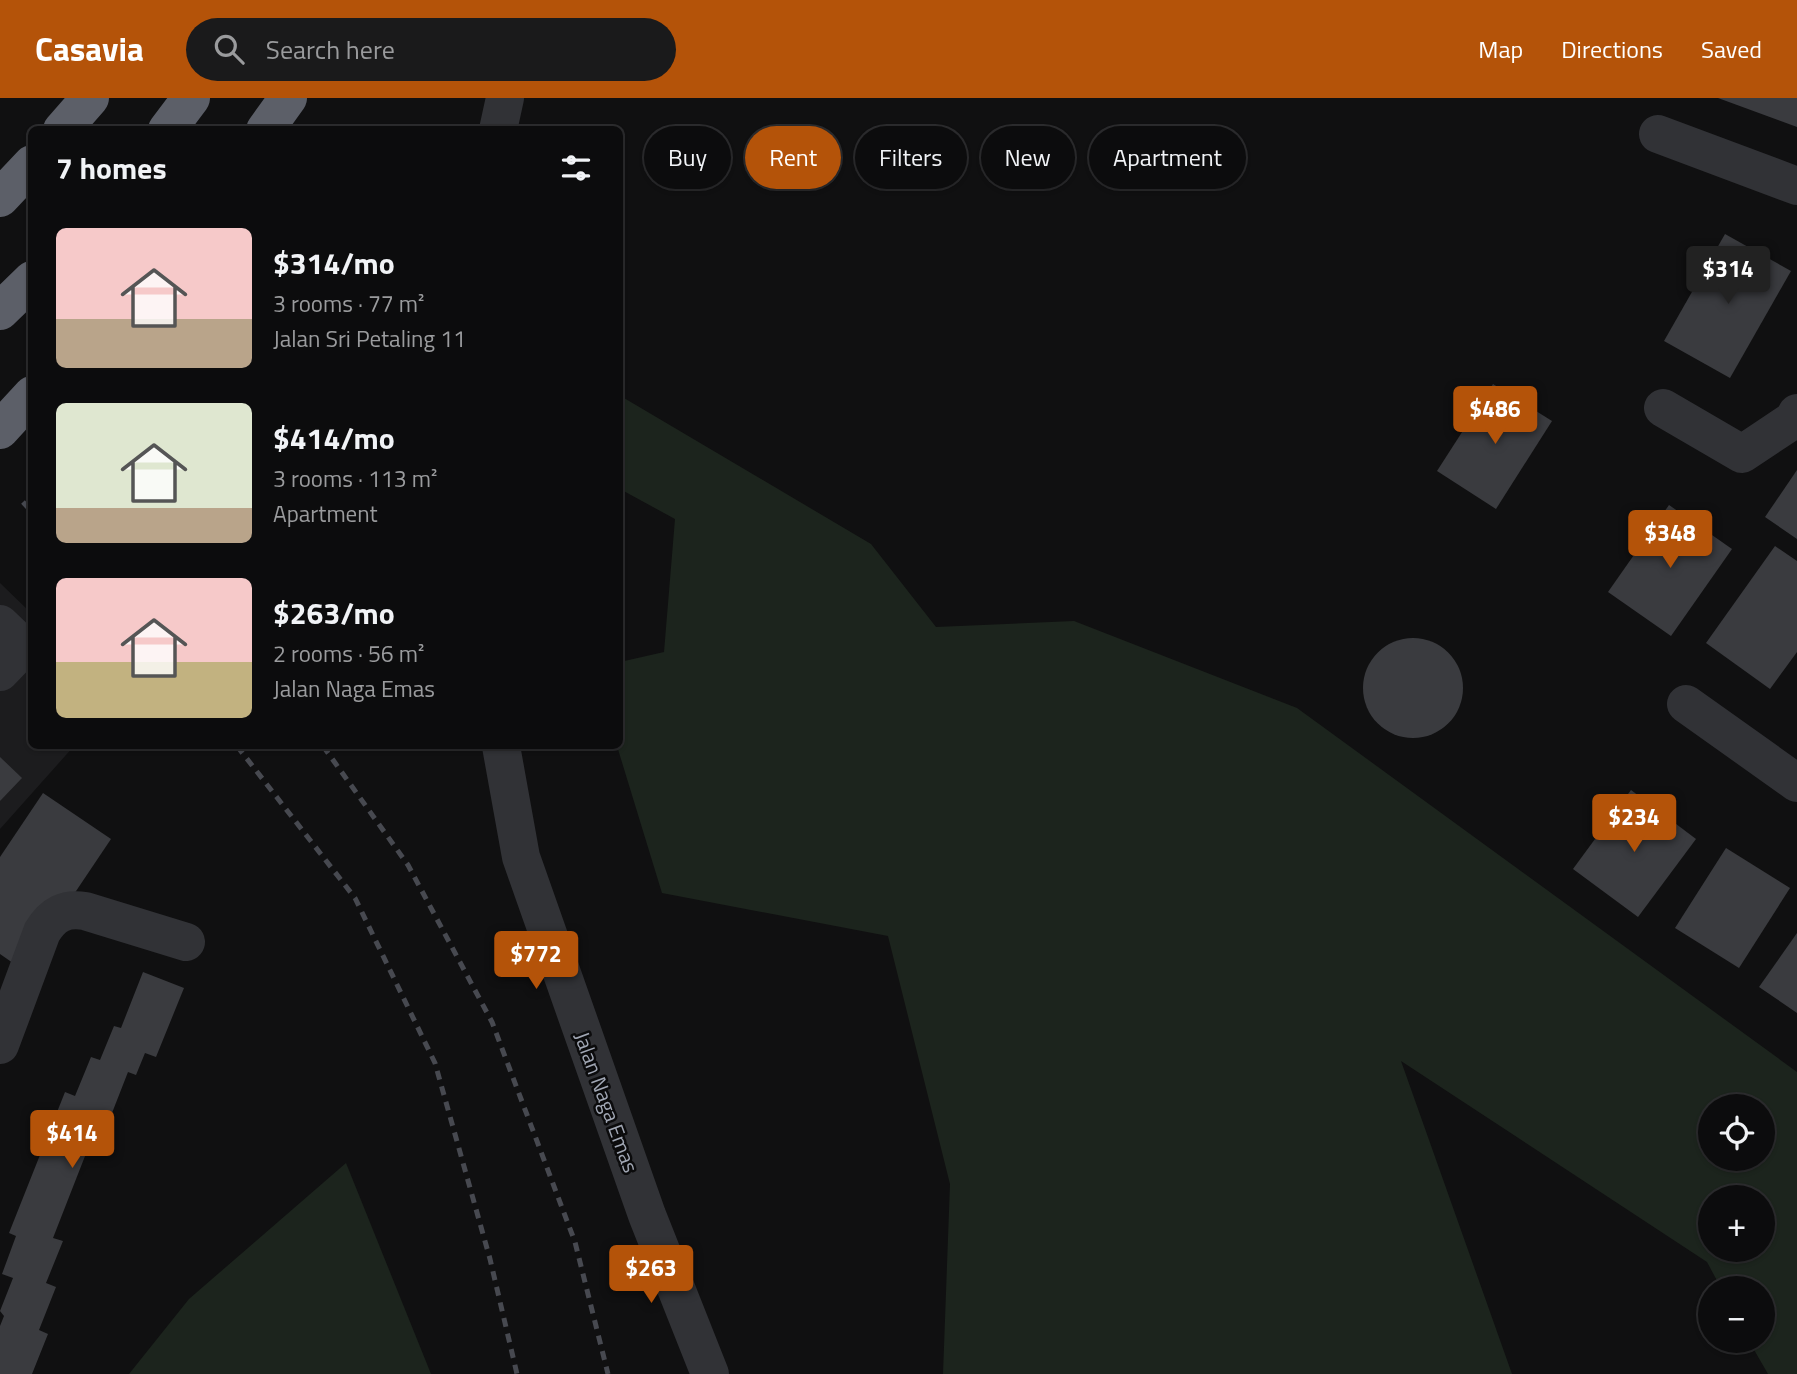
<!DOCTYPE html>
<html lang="en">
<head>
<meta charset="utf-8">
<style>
	:root { --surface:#0c0c0d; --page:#1a1a1b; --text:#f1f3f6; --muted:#9a9b9d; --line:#2c2c2e; --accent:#b45309 }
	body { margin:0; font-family:"Titillium Web",sans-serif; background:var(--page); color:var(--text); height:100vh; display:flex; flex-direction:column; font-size:26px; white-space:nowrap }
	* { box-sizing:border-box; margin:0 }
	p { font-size:23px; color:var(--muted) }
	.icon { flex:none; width:38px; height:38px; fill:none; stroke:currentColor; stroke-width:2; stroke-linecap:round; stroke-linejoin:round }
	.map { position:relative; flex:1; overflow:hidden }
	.sheet { position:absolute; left:28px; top:28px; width:595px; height:623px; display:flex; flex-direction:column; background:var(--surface); border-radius:10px; box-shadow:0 2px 5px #0004,0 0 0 2px var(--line) }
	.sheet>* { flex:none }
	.banner { position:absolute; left:644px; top:28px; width:665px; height:63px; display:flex; gap:14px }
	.buttons { position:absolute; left:1698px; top:996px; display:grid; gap:14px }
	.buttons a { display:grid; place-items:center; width:77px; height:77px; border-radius:50%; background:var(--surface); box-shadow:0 2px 5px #0004,0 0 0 2px var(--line); font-size:35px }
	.price { position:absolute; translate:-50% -60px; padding:0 16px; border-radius:7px; background:var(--accent); color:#fff; font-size:23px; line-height:46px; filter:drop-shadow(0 2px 4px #0008) }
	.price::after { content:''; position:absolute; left:50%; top:42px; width:21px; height:16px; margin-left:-10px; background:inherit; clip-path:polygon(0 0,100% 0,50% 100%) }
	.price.selected { background:#222; color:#fff }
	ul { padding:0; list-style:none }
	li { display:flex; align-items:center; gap:21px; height:175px; padding:0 28px }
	li span { display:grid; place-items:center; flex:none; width:196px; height:140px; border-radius:10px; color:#555 }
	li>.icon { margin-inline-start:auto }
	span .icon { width:84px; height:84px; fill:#fffc; stroke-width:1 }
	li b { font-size:30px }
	h2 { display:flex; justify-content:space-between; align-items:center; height:84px; padding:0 28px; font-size:30px }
	.tag { padding:0 24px; border-radius:32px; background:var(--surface); box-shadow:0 2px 5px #0004,0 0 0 2px var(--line); font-size:24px; line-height:63px }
	.tag.selected { background:var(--accent); color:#fff }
	header { display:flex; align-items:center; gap:42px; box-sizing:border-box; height:98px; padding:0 35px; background:var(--accent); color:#fff }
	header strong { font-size:33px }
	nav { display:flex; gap:38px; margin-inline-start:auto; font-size:24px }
	.search { width:490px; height:63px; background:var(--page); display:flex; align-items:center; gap:18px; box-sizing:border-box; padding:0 24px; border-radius:38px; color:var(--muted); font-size:26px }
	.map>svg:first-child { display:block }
	.built { fill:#1c1c1e }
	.green { fill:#1c241d; fill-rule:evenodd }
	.building { fill:#3a3b3f }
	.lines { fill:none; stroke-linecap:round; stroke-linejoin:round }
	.minor { stroke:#313236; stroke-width:38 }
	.highway { stroke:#5c5f68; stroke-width:38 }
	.rail { stroke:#474950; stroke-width:5; stroke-dasharray:9 7; stroke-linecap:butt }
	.labels { text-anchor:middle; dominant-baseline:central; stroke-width:5; stroke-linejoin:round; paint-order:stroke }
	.street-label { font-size:21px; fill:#a0a6b3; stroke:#0b0b0c }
</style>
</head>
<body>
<header>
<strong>Casavia</strong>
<div class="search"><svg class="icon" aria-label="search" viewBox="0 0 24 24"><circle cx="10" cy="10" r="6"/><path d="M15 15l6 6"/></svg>Search here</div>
<nav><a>Map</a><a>Directions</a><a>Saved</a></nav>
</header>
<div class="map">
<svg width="1797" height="1276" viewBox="0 0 1797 1276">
	<rect width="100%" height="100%" fill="#101011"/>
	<!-- built -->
	<path class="built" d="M0 485 31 515 32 648H74L0 731Z"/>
	<!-- green -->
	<g class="green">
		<path d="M624 300 871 446 936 529 1074 523 1297 610 1797 974V1276H1768L1749 1243 1762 1242V1190H1721L1707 1164 1401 963 1512 1276H943L950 1086 888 838 662 795 617 648H620V564L664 554 675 421 620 391V311ZM1710 1008H1762V1060H1710ZM1710 1099H1762V1152H1710Z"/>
		<path d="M346 1065 431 1276H129L189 1201Z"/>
	</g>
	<!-- building -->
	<g class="building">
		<path d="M1718 0H1797V29Z"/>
		<path d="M1725 136 1791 173 1730 280 1664 243Z"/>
		<path d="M1493 286 1552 323 1496 411 1437 373Z"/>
		<path d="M1797 372V441L1765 419Z"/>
		<path d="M1669 407 1732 451 1671 538 1608 494Z"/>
		<path d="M1775 448 1797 463V554L1770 591 1706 545Z"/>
		<circle cx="1413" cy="590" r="50"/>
		<path d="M0 659 22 680 0 703Z"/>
		<path d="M1631 692 1696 741 1638 819 1573 771Z"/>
		<path d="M43 695 111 741 23 872 0 856V759Z"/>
		<path d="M1726 750 1790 790 1739 870 1675 830Z"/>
		<path d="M1797 835V915L1759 889Z"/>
		<path d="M143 874 184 890 156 959 145 955 136 977 128 974 112 1015 103 1012 53 1140 63 1143 46 1185 56 1189 39 1232 48 1236 32 1276H0V1228L4 1218 0 1213 13 1180 2 1176 16 1138 9 1135 65 994 75 998 91 959 100 962 114 928 121 930Z"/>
	</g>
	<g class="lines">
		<!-- minor -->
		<g class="minor">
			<path d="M498 32 505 0"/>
			<path d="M1658 36 1797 88"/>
			<path d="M1663 310 1742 356 1793 322 1797 315"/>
			<path d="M0 526 24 549 0 574"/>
			<path d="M1686 606 1797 685"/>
			<path d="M501 648 521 759 647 1117 710 1276"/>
			<path d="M0 947 42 834C53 816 65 810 85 813L186 844"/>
		</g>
		<!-- highway -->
		<g class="highway">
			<path d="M62 32 90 0"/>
			<path d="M167 32 191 0"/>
			<path d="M265 32 288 0"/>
			<path d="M0 100 32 66"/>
			<path d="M0 213 32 182"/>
			<path d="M0 332 32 297"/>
		</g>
		<!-- rail -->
		<g class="rail">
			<path d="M23 404 32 414"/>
			<path d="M237 648 355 800 435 965 490 1161 517 1276"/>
			<path d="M323 648 408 767 492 924 575 1144 608 1276"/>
		</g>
	</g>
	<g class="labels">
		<!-- street labels -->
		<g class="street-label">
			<text transform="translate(607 1004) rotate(70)">Jalan Naga Emas</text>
		</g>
	</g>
</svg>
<div class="buttons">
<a><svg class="icon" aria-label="locate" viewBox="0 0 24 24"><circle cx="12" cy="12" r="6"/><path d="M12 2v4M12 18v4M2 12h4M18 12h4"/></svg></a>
<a>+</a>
<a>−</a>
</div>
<b class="price selected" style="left:1728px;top:208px">$314</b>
<b class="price" style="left:1495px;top:348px">$486</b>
<b class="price" style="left:1670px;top:472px">$348</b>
<b class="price" style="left:1634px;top:756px">$234</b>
<b class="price" style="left:536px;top:893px">$772</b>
<b class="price" style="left:72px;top:1072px">$414</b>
<b class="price" style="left:651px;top:1207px">$263</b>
<div class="banner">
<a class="tag">Buy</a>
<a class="tag selected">Rent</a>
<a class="tag">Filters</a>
<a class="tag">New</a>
<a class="tag">Apartment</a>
</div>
<section class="sheet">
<h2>7 homes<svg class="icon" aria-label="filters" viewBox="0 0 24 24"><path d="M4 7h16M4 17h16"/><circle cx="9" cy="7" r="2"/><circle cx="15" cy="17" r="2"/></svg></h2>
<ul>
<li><span style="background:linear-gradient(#f6c9c9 65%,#b9a48a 0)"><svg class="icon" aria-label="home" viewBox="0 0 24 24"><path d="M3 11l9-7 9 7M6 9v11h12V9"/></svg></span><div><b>$314/mo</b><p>3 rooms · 77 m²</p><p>Jalan Sri Petaling 11</p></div></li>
<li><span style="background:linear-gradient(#dfe7d0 75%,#b9a48a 0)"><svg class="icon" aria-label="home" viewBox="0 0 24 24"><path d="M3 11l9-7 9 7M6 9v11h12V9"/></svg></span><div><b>$414/mo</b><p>3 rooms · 113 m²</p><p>Apartment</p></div></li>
<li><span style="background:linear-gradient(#f6c9c9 60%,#c2b280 0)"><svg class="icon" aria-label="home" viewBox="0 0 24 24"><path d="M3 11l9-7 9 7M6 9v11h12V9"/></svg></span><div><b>$263/mo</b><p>2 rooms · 56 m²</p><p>Jalan Naga Emas</p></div></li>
</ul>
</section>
</div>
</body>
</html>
